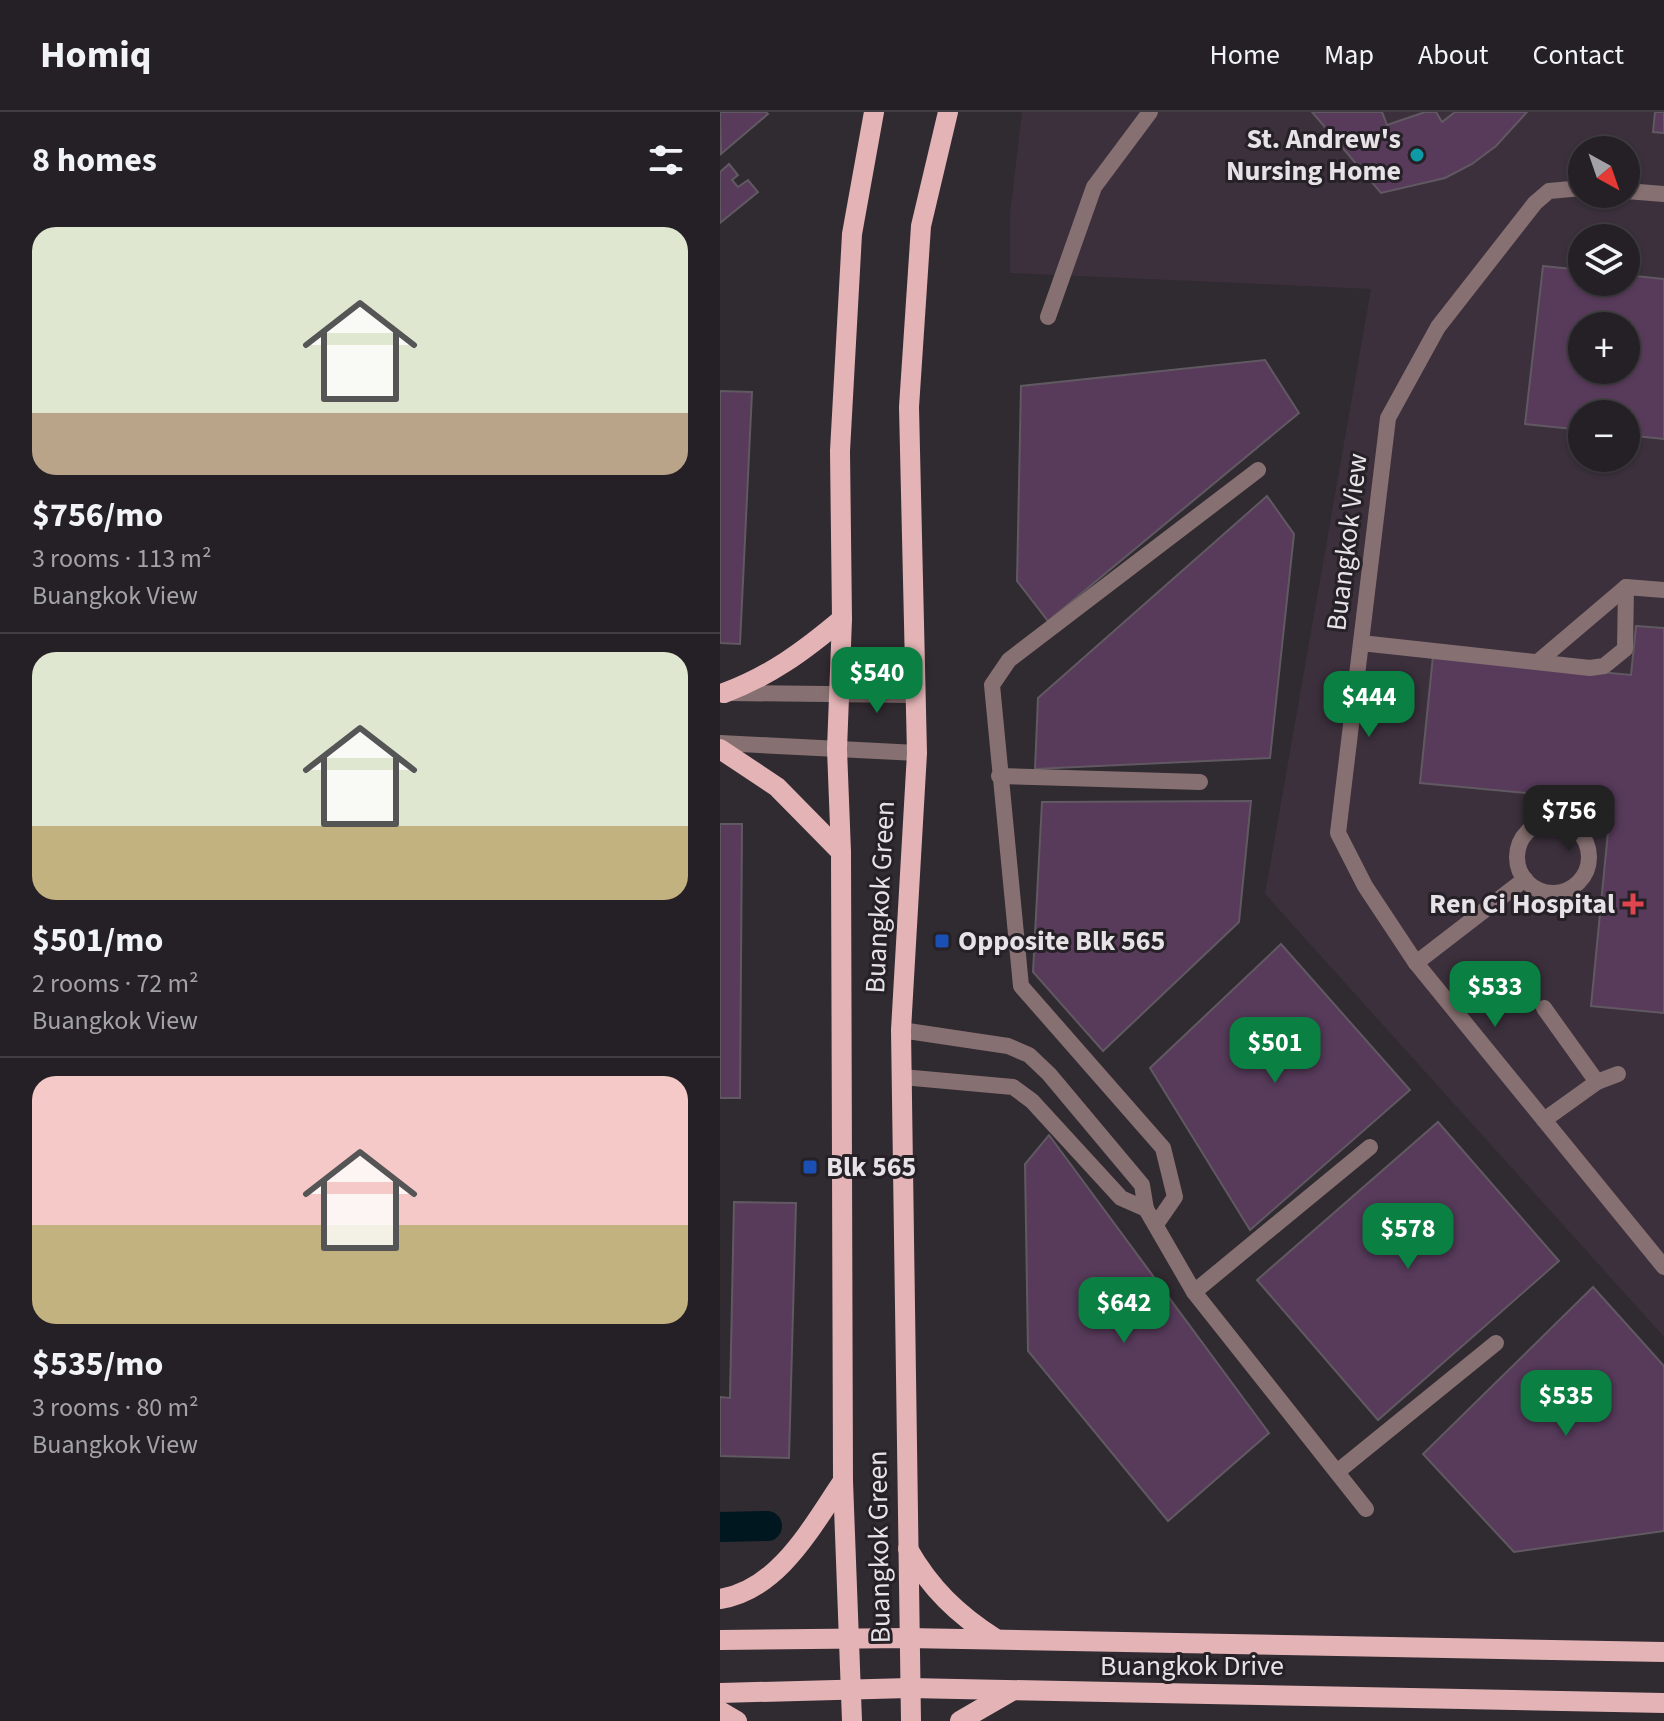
<!DOCTYPE html>
<html lang="en">
<head>
<meta charset="utf-8">
<style>
	:root { --surface:#242025; --page:#302d32; --text:#f1f3f6; --muted:#a3a3a7; --line:#413e42; --accent:#0b8043 }
	body { margin:0; font-family:"Source Sans 3",sans-serif; background:var(--page); color:var(--text); height:100vh; display:flex; flex-direction:column; font-size:30px; white-space:nowrap }
	* { box-sizing:border-box; margin:0 }
	p { font-size:26px; color:var(--muted) }
	.icon { flex:none; width:44px; height:44px; fill:none; stroke:currentColor; stroke-width:2; stroke-linecap:round; stroke-linejoin:round }
	.map { position:relative; flex:1; overflow:hidden }
	.sheet { display:flex; flex-direction:column; background:var(--surface); width:720px }
	.sheet>* { flex:none }
	.needle { width:52px; rotate:140deg }
	.buttons { position:absolute; left:848px; top:24px; display:grid; gap:16px }
	.buttons a { display:grid; place-items:center; width:72px; height:72px; border-radius:50%; background:var(--surface); box-shadow:0 2px 6px #0004,0 0 0 2px var(--line); font-size:40px }
	.price { position:absolute; translate:-50% -68px; padding:0 18px; border-radius:16px; background:var(--accent); color:#fff; font-size:26px; line-height:52px; filter:drop-shadow(0 2px 4px #0008) }
	.price::after { content:''; position:absolute; left:50%; top:48px; width:24px; height:18px; margin-left:-12px; background:inherit; clip-path:polygon(0 0,100% 0,50% 100%) }
	.price.current { background:#222; color:#fff }
	ul { padding:0; list-style:none }
	li { display:grid; align-content:center; gap:16px; height:424px; padding:0 32px }
	li+li { border-top:2px solid var(--line) }
	li span { display:grid; place-items:center; height:248px; border-radius:24px; color:#555 }
	li>.icon { margin-inline-start:auto }
	span .icon { width:144px; height:144px; fill:#fffc; stroke-width:1 }
	li b { font-size:34px }
	h2 { display:flex; justify-content:space-between; align-items:center; height:96px; padding:0 32px; font-size:34px }
	header { display:flex; align-items:center; gap:48px; box-sizing:border-box; height:112px; padding:0 40px; background:var(--surface); border-bottom:2px solid var(--line) }
	header strong { font-size:38px }
	nav { display:flex; gap:44px; margin-inline-start:auto; font-size:28px }
	main { display:flex; flex:1; min-height:0 }
	.map>svg:first-child { display:block }
	.built { fill:#3b303c; fill-rule:evenodd }
	.lines { fill:none; stroke-linecap:round; stroke-linejoin:round }
	.canal { stroke:#00171f; stroke-width:30 }
	.building { fill:#583b5b; stroke:#615961; stroke-width:2; fill-rule:evenodd }
	.service { stroke:#877071; stroke-width:16 }
	.minor { stroke:#877071; stroke-width:16 }
	.primary { stroke:#e3b3b5; stroke-width:20 }
	.culture-dot { fill:#0f9aa8; stroke:#262027; stroke-width:3 }
	.health-dot { fill:#e0444e; stroke:#262027; stroke-width:3 }
	.transit-dot { fill:#1a4fb4; stroke:#262027; stroke-width:3 }
	.labels { text-anchor:middle; dominant-baseline:central; stroke-width:6; stroke-linejoin:round; paint-order:stroke }
	.poi-label { font-size:28px; font-weight:bold; fill:#e6e2e6; stroke:#262027; text-anchor:end }
	.street-label { font-size:28px; fill:#e6e2e6; stroke:#262027 }
</style>
</head>
<body>
<header>
<strong>Homiq</strong>
<nav><a>Home</a><a>Map</a><a>About</a><a>Contact</a></nav>
</header>
<main>
<section class="sheet">
<h2>8 homes<svg class="icon" aria-label="filters" viewBox="0 0 24 24"><path d="M4 7h16M4 17h16"/><circle cx="9" cy="7" r="2"/><circle cx="15" cy="17" r="2"/></svg></h2>
<ul>
<li><span style="background:linear-gradient(#dfe7d0 75%,#b9a48a 0)"><svg class="icon" aria-label="home" viewBox="0 0 24 24"><path d="M3 11l9-7 9 7M6 9v11h12V9"/></svg></span><div><b>$756/mo</b><p>3 rooms · 113 m²</p><p>Buangkok View</p></div></li>
<li><span style="background:linear-gradient(#dfe7d0 70%,#c2b280 0)"><svg class="icon" aria-label="home" viewBox="0 0 24 24"><path d="M3 11l9-7 9 7M6 9v11h12V9"/></svg></span><div><b>$501/mo</b><p>2 rooms · 72 m²</p><p>Buangkok View</p></div></li>
<li><span style="background:linear-gradient(#f6c9c9 60%,#c2b280 0)"><svg class="icon" aria-label="home" viewBox="0 0 24 24"><path d="M3 11l9-7 9 7M6 9v11h12V9"/></svg></span><div><b>$535/mo</b><p>3 rooms · 80 m²</p><p>Buangkok View</p></div></li>
</ul>
</section>
<div class="map">
<svg width="944" height="1609" viewBox="0 0 944 1609">
	<rect width="100%" height="100%" fill="#302a31"/>
	<!-- built -->
	<path class="built" d="M302 0H944V1225L545 782 651 177 290 161V102ZM862 38H906V82H862ZM862 126H906V170H862ZM862 214H906V258H862ZM862 302H906V346H862Z"/>
	<g class="lines">
		<!-- canal -->
		<path class="canal" d="M0 1415 47 1414"/>
	</g>
	<!-- building -->
	<g class="building">
		<path d="M0 0H46L48 2 1 42Z"/>
		<path d="M592 0H662L667 13 705 0H716L722 10 735 0H807L776 34 752 52 725 66 661 81Z"/>
		<path d="M935 0H944V21L933 20Z"/>
		<path d="M9 52 18 63 12 68 18 75 28 68 38 80 0 111V60Z"/>
		<path d="M823 154 862 158V170H906V163L944 167V327L906 323V302H862V318L805 312ZM862 214H906V258H862Z"/>
		<path d="M545 248 579 301 328 509 297 469 301 274Z"/>
		<path d="M0 279 32 280 20 532 0 531Z"/>
		<path d="M547 384 574 422 550 646 315 657 318 586Z"/>
		<path d="M916 514 944 516V901L871 894 891 689 700 671 713 544 911 563Z"/>
		<path d="M531 689 519 810 383 939 313 860 322 690Z"/>
		<path d="M0 712H22L20 986H0Z"/>
		<path d="M561 832 690 978 530 1118 430 956Z"/>
		<path d="M718 1010 839 1149 658 1308 537 1168Z"/>
		<path d="M329 1023 549 1321 448 1409 308 1239 305 1052Z"/>
		<path d="M14 1090 76 1091 69 1346 0 1344V1285L10 1286Z"/>
		<path d="M873 1175 944 1254V1419L794 1440 703 1342Z"/>
	</g>
	<g class="lines">
		<!-- service -->
		<g class="service">
			<path d="M328 205 374 75 430 0"/>
			<path d="M641 531 870 556 884 554 905 537 906 475"/>
			<path d="M820 548 906 475 944 478"/>
			<path d="M279 664 480 670"/>
			<path d="M824 896 877 970"/>
			<path d="M181 918 288 934 309 943 329 962 422 1073 426 1097"/>
			<path d="M182 965 293 975 312 989 401 1086 426 1097 474 1180 646 1397"/>
			<path d="M824 1008 877 970 898 962"/>
			<path d="M437 1111 455 1085 443 1036 301 874 272 573 289 548 538 358"/>
			<path d="M474 1180 650 1035"/>
			<path d="M617 1360 776 1231"/>
		</g>
		<!-- minor -->
		<g class="minor">
			<path d="M862 76 829 79 815 91 718 215 668 306 618 721 645 774 696 851 944 1155"/>
			<path d="M906 79 944 82"/>
			<path d="M9 581 195 583"/>
			<path d="M0 631 197 641"/>
			<circle cx="833" cy="745" r="36"/>
			<path d="M696 851 805 767"/>
		</g>
		<!-- primary -->
		<g class="primary">
			<path d="M4 581C50 564 84 539 122 507"/>
			<path d="M0 637 57 675 121 740"/>
			<path d="M188 1437C210 1476 238 1503 276 1527"/>
			<path d="M0 1487C59 1478 92 1414 123 1369"/>
			<path d="M0 1528 187 1526 944 1540"/>
			<path d="M0 1581 189 1576 944 1591"/>
			<path d="M0 1599 17 1609"/>
			<path d="M132 1609 123 1369 121 740 117 637 122 507 120 339 132 122 154 0"/>
			<path d="M191 1609 181 918 197 641 189 295 201 114 228 0"/>
			<path d="M240 1609 290 1580"/>
		</g>
	</g>
	<!-- markers -->
	<circle class="culture-dot" cx="697" cy="43" r="8"/>
	<path class="health-dot" d="M909 780h8v8h8v8h-8v8h-8v-8h-8v-8h8z"/>
	<g class="transit-dot">
		<rect x="214" y="821" width="16" height="16" rx="4"/>
		<rect x="82" y="1047" width="16" height="16" rx="4"/>
	</g>
	<g class="labels">
		<!-- poi labels -->
		<g class="poi-label">
			<text x="681" y="27">St. Andrew's<tspan x="681" dy="32">Nursing Home</tspan></text>
			<text x="895" y="792">Ren Ci Hospital</text>
			<text x="238" y="829" text-anchor="start">Opposite Blk 565</text>
			<text x="106" y="1055" text-anchor="start">Blk 565</text>
		</g>
		<!-- street labels -->
		<g class="street-label">
			<text transform="translate(627 430) rotate(-83)">Buangkok View</text>
			<text transform="translate(160 785) rotate(-87)">Buangkok Green</text>
			<text transform="translate(159 1435) rotate(-91)">Buangkok Green</text>
			<text x="472" y="1554">Buangkok Drive</text>
		</g>
	</g>
</svg>
<div class="buttons">
<a><svg class="needle" viewBox="-14 -14 28 28"><path d="M0-13l5 13h-10z" fill="#e53935"/><path d="M0 13l5-13h-10z" fill="#a3a3a7"/></svg></a>
<a><svg class="icon" aria-label="layers" viewBox="0 0 24 24"><path d="M12 4l9 5-9 5-9-5zM3 14l9 5 9-5"/></svg></a>
<a>+</a>
<a>−</a>
</div>
<b class="price" style="left:157px;top:603px">$540</b>
<b class="price" style="left:649px;top:627px">$444</b>
<b class="price current" style="left:849px;top:741px">$756</b>
<b class="price" style="left:775px;top:917px">$533</b>
<b class="price" style="left:555px;top:973px">$501</b>
<b class="price" style="left:688px;top:1159px">$578</b>
<b class="price" style="left:404px;top:1233px">$642</b>
<b class="price" style="left:846px;top:1326px">$535</b>
</div>
</main>
</body>
</html>
